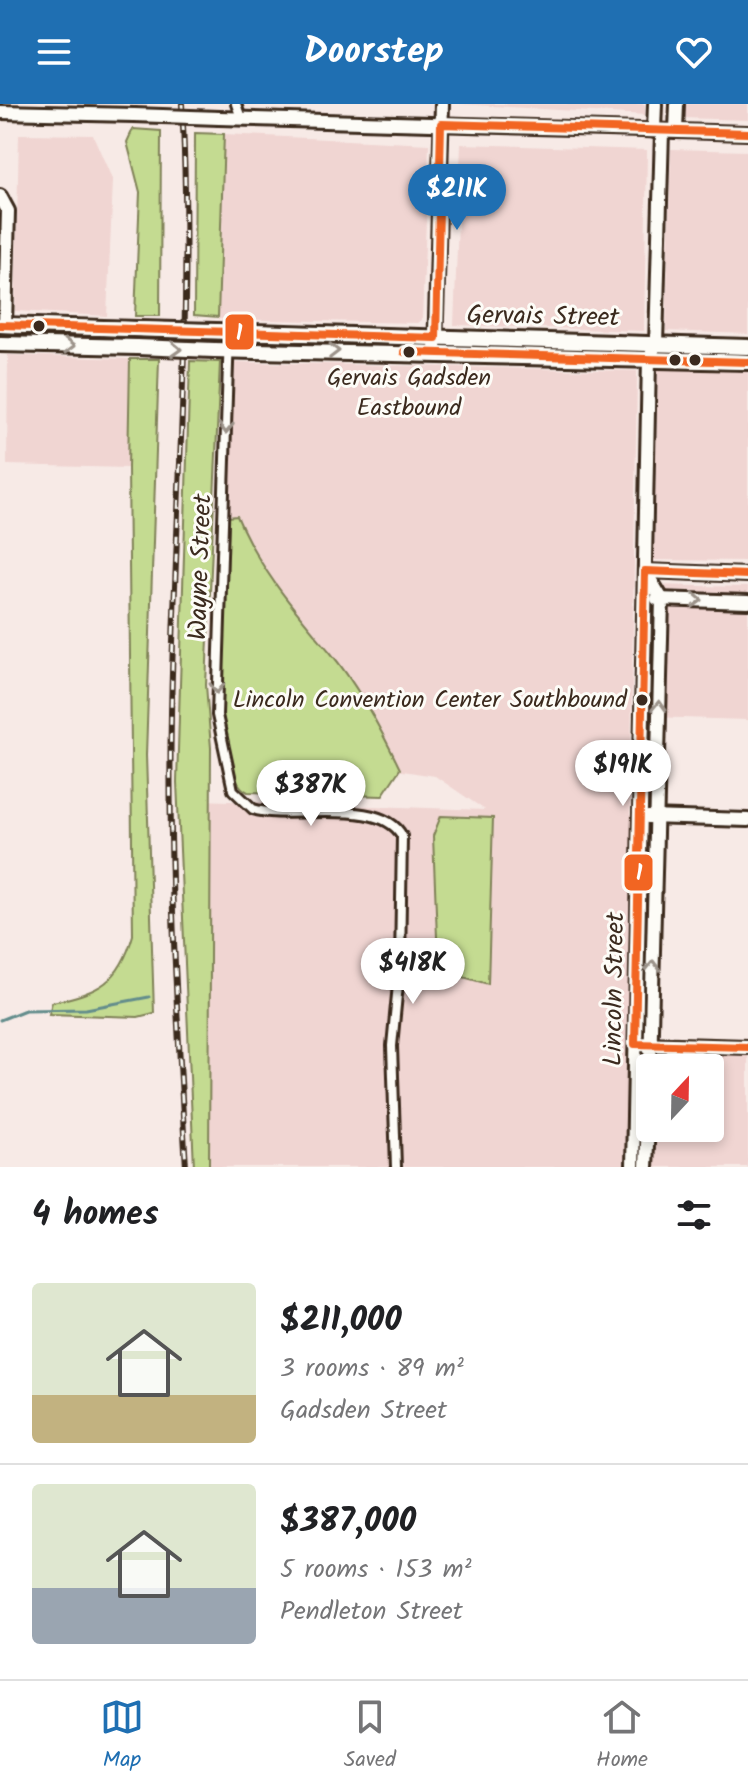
<!DOCTYPE html>
<html lang="en">
<head>
<meta charset="utf-8">
<style>
	:root { --surface:#fff; --page:#f2f2f2; --text:#202124; --muted:#757577; --line:#e0e0e0; --accent:#1f6fb2 }
	body { margin:0; font-family:Kalam,sans-serif; background:var(--page); color:var(--text); height:100vh; display:flex; flex-direction:column; font-size:30px; white-space:nowrap }
	* { box-sizing:border-box; margin:0 }
	p { font-size:26px; color:var(--muted) }
	.icon { flex:none; width:44px; height:44px; fill:none; stroke:currentColor; stroke-width:2; stroke-linecap:round; stroke-linejoin:round }
	.map { position:relative; height:1063px; overflow:hidden }
	.drawer { display:flex; flex-direction:column; background:var(--surface); flex:1 }
	.drawer>* { flex:none }
	.needle { width:52px; rotate:22deg }
	.buttons { position:absolute; left:636px; top:950px; display:grid; gap:16px }
	.buttons a { display:grid; place-items:center; width:88px; height:88px; border-radius:8px; background:var(--surface); box-shadow:0 4px 12px #0003; font-size:40px }
	.price { position:absolute; translate:-50% -68px; padding:0 18px; border-radius:28px; background:#fff; color:#222; font-size:26px; line-height:52px; filter:drop-shadow(0 2px 4px #0008) }
	.price::after { content:''; position:absolute; left:50%; top:48px; width:24px; height:18px; margin-left:-12px; background:inherit; clip-path:polygon(0 0,100% 0,50% 100%) }
	.price.current { background:var(--accent); color:#fff }
	ul { padding:0; list-style:none }
	li { display:flex; align-items:center; gap:24px; height:200px; padding:0 32px }
	li+li { border-top:2px solid var(--line) }
	li span { display:grid; place-items:center; flex:none; width:224px; height:160px; border-radius:8px; color:#555 }
	li>.icon { margin-inline-start:auto }
	span .icon { width:96px; height:96px; fill:#fffc; stroke-width:1 }
	li b { font-size:34px }
	h2 { display:flex; justify-content:space-between; align-items:center; height:96px; padding:0 32px; font-size:34px }
	header { display:flex; justify-content:space-between; align-items:center; height:104px; padding:0 32px; background:var(--accent); color:#fff; font-size:36px; font-weight:700 }
	.tab-bar { display:flex; justify-content:space-around; align-items:center; height:112px; border-top:2px solid var(--line); background:var(--surface); font-size:22px; color:var(--muted) }
	.tab-bar a { display:grid; justify-items:center; gap:4px }
	.tab-bar .current { color:var(--accent) }
	.map>svg:first-child { display:block }
	.built { fill:#f0d5d2; fill-rule:evenodd }
	.green { fill:#c4db91; stroke:#808258; stroke-width:2 }
	.lines { fill:none; stroke-linecap:round; stroke-linejoin:round }
	.stream { stroke:#638d8c; stroke-width:3 }
	.street-casing { stroke:#3b2a1e; stroke-width:14 }
	.secondary-casing { stroke:#3b2a1e; stroke-width:18 }
	.primary-casing { stroke:#3b2a1e; stroke-width:20 }
	.street { stroke:#fdfcf7; stroke-width:8 }
	.secondary { stroke:#fdfcf7; stroke-width:12 }
	.primary { stroke:#fdfcf7; stroke-width:14 }
	.rail-casing { stroke:#3b2a1e; stroke-width:6 }
	.rail { stroke:#fdfcf7; stroke-width:3; stroke-dasharray:9; stroke-linecap:butt }
	.secondary-bridge-casing { stroke:#3b2a1e; stroke-width:18; stroke-linecap:butt }
	.primary-bridge-casing { stroke:#3b2a1e; stroke-width:20; stroke-linecap:butt }
	.secondary-bridge { stroke:#fdfcf7; stroke-width:12 }
	.primary-bridge { stroke:#fdfcf7; stroke-width:14 }
	.bus-1-casing { stroke:#fdfcf7; stroke-width:14 }
	.bus-1 { stroke:#f26522; stroke-width:8 }
	.oneway { stroke:#9c938a }
	.bus-dot { fill:#3b2a1e; stroke:#fdfcf7; stroke-width:3 }
	.labels { text-anchor:middle; dominant-baseline:central; stroke-width:6; stroke-linejoin:round; paint-order:stroke }
	.bus-label { font-size:24px; fill:#3b2a1e; stroke:#fdfcf7 }
	.street-label { font-size:26px; fill:#3b2a1e; stroke:#fdfcf7 }
	.line-badge { stroke:#fdfcf7; stroke-width:3 }
	.badge-label { font-size:22px; text-anchor:middle; font-weight:bold; fill:#fff }
</style>
</head>
<body>
<header><svg class="icon" aria-label="menu" viewBox="0 0 24 24"><path d="M4 6h16M4 12h16M4 18h16"/></svg>Doorstep<svg class="icon" aria-label="heart" viewBox="0 0 24 24"><path d="M12 20l-8-8c-3-5 5-10 8-4 3-6 11-1 8 4z"/></svg></header>
<div class="map">
<svg width="748" height="1063" viewBox="0 0 748 1063">
	<rect width="100%" height="100%" fill="#f7eae6"/>
	<filter id="ink" filterUnits="userSpaceOnUse"><feTurbulence type="fractalNoise" baseFrequency=".0125" numOctaves="2"/><feDisplacementMap in="SourceGraphic" scale="16" xChannelSelector="R" yChannelSelector="G"/><feConvolveMatrix kernelMatrix="1 2 1 2 8 2 1 2 1" color-interpolation-filters="sRGB"/></filter>
	<g filter="url(#ink)">
		<!-- built -->
		<g class="built">
			<path d="M458 0H645V11Z"/>
			<path d="M681 0H748V16L681 14Z"/>
			<path d="M19 30 93 31 113 77 107 212 15 207Z"/>
			<path d="M224 30 429 40 422 216 417 219 218 215Z"/>
			<path d="M461 40 647 46 644 227 454 221Z"/>
			<path d="M671 45 748 47V230L666 227Z"/>
			<path d="M8 251 130 255 128 364 7 361Z"/>
			<path d="M235 258 637 267 630 711 647 712 644 940 748 943V1063H208L200 696 485 706 435 672 396 666 242 433 228 405ZM650 964H710V1024H650Z"/>
			<path d="M658 264 748 268V457L654 456Z"/>
			<path d="M650 481 748 483V616L648 613Z"/>
		</g>
		<!-- green -->
		<g class="green">
			<path d="M133 25 161 27 160 212H135L140 88 127 38Z"/>
			<path d="M195 29 224 30 218 213 194 211Z"/>
			<path d="M130 255H159L146 651 154 909 138 913 49 910 52 898C99 889 120 878 133 831L128 364Z"/>
			<path d="M190 257 220 258 206 581 211 644 209 1063H194L177 678Z"/>
			<path d="M237 412C259 465 294 505 330 548 358 582 381 625 400 665L382 692 248 688C205 670 226 459 228 413Z"/>
			<path d="M441 712 493 714 488 880 449 869 438 859 433 732Z"/>
		</g>
		<g class="lines">
			<!-- stream -->
			<path class="stream" d="M0 916 25 906 86 905 149 893"/>
			<!-- street casing -->
			<g class="street-casing">
				<g id="street">
					<path d="M236 0 241 14"/>
					<path d="M229 228 217 611 233 686 253 705C290 717 381 692 402 732L400 860 392 942 396 1063"/>
				</g>
			</g>
			<!-- secondary casing -->
			<g class="secondary-casing">
				<g id="secondary">
					<path d="M0 8 134 11"/>
					<path d="M219 14 748 29"/>
					<path d="M654 27 655 0"/>
					<path d="M676 27 677 0"/>
					<path d="M0 92 8 107 5 221"/>
					<path d="M435 249 442 0"/>
					<path d="M645 467 748 471"/>
					<path d="M647 470 662 495 650 964"/>
					<path d="M657 495 748 498"/>
					<path d="M648 713 748 716"/>
					<path d="M646 940 748 943"/>
					<path d="M633 1063 649 255 656 240 662 27"/>
					<path d="M646 1063 650 973"/>
				</g>
			</g>
			<!-- primary casing -->
			<g class="primary-casing">
				<g id="primary">
					<path d="M0 221 138 225"/>
					<path d="M216 227 748 243"/>
					<path d="M0 240 137 243"/>
					<path d="M214 246 748 258"/>
				</g>
			</g>
			<!-- street -->
			<use href="#street" class="street"/>
			<!-- secondary -->
			<use href="#secondary" class="secondary"/>
			<!-- primary -->
			<use href="#primary" class="primary"/>
			<!-- rail casing -->
			<g class="rail-casing">
				<path id="rail" d="M182 0C193 203 175 407 171 610 168 762 177 912 186 1063"/>
			</g>
			<!-- rail -->
			<use href="#rail" class="rail"/>
			<!-- secondary-bridge casing -->
			<g class="secondary-bridge-casing">
				<path id="secondary-bridge" d="M134 11 219 14"/>
			</g>
			<!-- primary-bridge casing -->
			<g class="primary-bridge-casing">
				<g id="primary-bridge">
					<path d="M138 225 216 227"/>
					<path d="M137 243 214 246"/>
				</g>
			</g>
			<!-- secondary-bridge -->
			<use href="#secondary-bridge" class="secondary-bridge"/>
			<!-- primary-bridge -->
			<use href="#primary-bridge" class="primary-bridge"/>
			<!-- bus-1 casing -->
			<g class="bus-1-casing">
				<g id="bus-1">
					<path d="M0 221 436 234 441 20 748 29"/>
					<path d="M404 248 748 258"/>
					<path d="M748 471 645 467 635 940 748 943"/>
				</g>
			</g>
			<!-- bus-1 -->
			<use href="#bus-1" class="bus-1"/>
		</g>
		<!-- one-way arrows -->
		<defs><path id="oneway-chevron" d="M-2-3.5L2.5 0L-2 3.5" fill="none" stroke-width="1.6" stroke-linecap="round" stroke-linejoin="round" transform="scale(2)"/></defs>
		<g class="oneway">
			<use href="#oneway-chevron" transform="translate(69 242) rotate(1)"/>
			<use href="#oneway-chevron" transform="translate(176 245) rotate(2)"/>
			<use href="#oneway-chevron" transform="translate(334 247) rotate(1)"/>
			<use href="#oneway-chevron" transform="translate(226 324) rotate(92)"/>
			<use href="#oneway-chevron" transform="translate(697 496) rotate(2)"/>
			<use href="#oneway-chevron" transform="translate(217 584) rotate(91)"/>
			<use href="#oneway-chevron" transform="translate(659 602) rotate(-88)"/>
			<use href="#oneway-chevron" transform="translate(653 862) rotate(-89)"/>
		</g>
	</g>
	<!-- markers -->
	<g class="bus-dot">
		<circle cx="39" cy="222" r="7"/>
		<circle cx="409" cy="248" r="7"/>
		<circle cx="675" cy="256" r="7"/>
		<circle cx="695" cy="256" r="7"/>
		<circle cx="642" cy="596" r="7"/>
	</g>
	<g class="labels">
		<!-- bus labels -->
		<g class="bus-label">
			<text x="409" y="274">Gervais Gadsden<tspan x="409" dy="30">Eastbound</tspan></text>
			<text x="627" y="596" text-anchor="end">Lincoln Convention Center Southbound</text>
		</g>
		<!-- street labels -->
		<g class="street-label">
			<text transform="translate(543 213) rotate(1)">Gervais Street</text>
			<text transform="translate(201 463) rotate(-88)">Wayne Street</text>
			<text transform="translate(615 885) rotate(-89)">Lincoln Street</text>
		</g>
	</g>
	<g class="line-badge">
		<rect x="224" y="209" width="31" height="38" rx="8" fill="#f26522"/>
		<rect x="623" y="749" width="31" height="39" rx="8" fill="#f26522"/>
	</g>
	<g class="badge-label">
		<text x="239" y="236">1</text>
		<text x="639" y="776">1</text>
	</g>
</svg>
<div class="buttons">
<a><svg class="needle" viewBox="-14 -14 28 28"><path d="M0-13l5 13h-10z" fill="#e53935"/><path d="M0 13l5-13h-10z" fill="#757577"/></svg></a>
</div>
<b class="price current" style="left:457px;top:128px">$211K</b>
<b class="price" style="left:623px;top:704px">$191K</b>
<b class="price" style="left:311px;top:724px">$387K</b>
<b class="price" style="left:413px;top:902px">$418K</b>
</div>
<section class="drawer">
<h2>4 homes<svg class="icon" aria-label="filters" viewBox="0 0 24 24"><path d="M4 7h16M4 17h16"/><circle cx="9" cy="7" r="2"/><circle cx="15" cy="17" r="2"/></svg></h2>
<ul>
<li><span style="background:linear-gradient(#dfe7d0 70%,#c2b280 0)"><svg class="icon" aria-label="home" viewBox="0 0 24 24"><path d="M3 11l9-7 9 7M6 9v11h12V9"/></svg></span><div><b>$211,000</b><p>3 rooms · 89 m²</p><p>Gadsden Street</p></div></li>
<li><span style="background:linear-gradient(#dfe7d0 65%,#9aa5b1 0)"><svg class="icon" aria-label="home" viewBox="0 0 24 24"><path d="M3 11l9-7 9 7M6 9v11h12V9"/></svg></span><div><b>$387,000</b><p>5 rooms · 153 m²</p><p>Pendleton Street</p></div></li>
</ul>
</section>
<nav class="tab-bar">
<a class="current"><svg class="icon" aria-label="map" viewBox="0 0 24 24"><path d="M3 6l6-2 6 2 6-2v14l-6 2-6-2-6 2zM9 4v14M15 6v14"/></svg>Map</a>
<a><svg class="icon" aria-label="saved" viewBox="0 0 24 24"><path d="M7 4h10v16l-5-4-5 4z"/></svg>Saved</a>
<a><svg class="icon" aria-label="home" viewBox="0 0 24 24"><path d="M3 11l9-7 9 7M6 9v11h12V9"/></svg>Home</a>
</nav>
</body>
</html>
